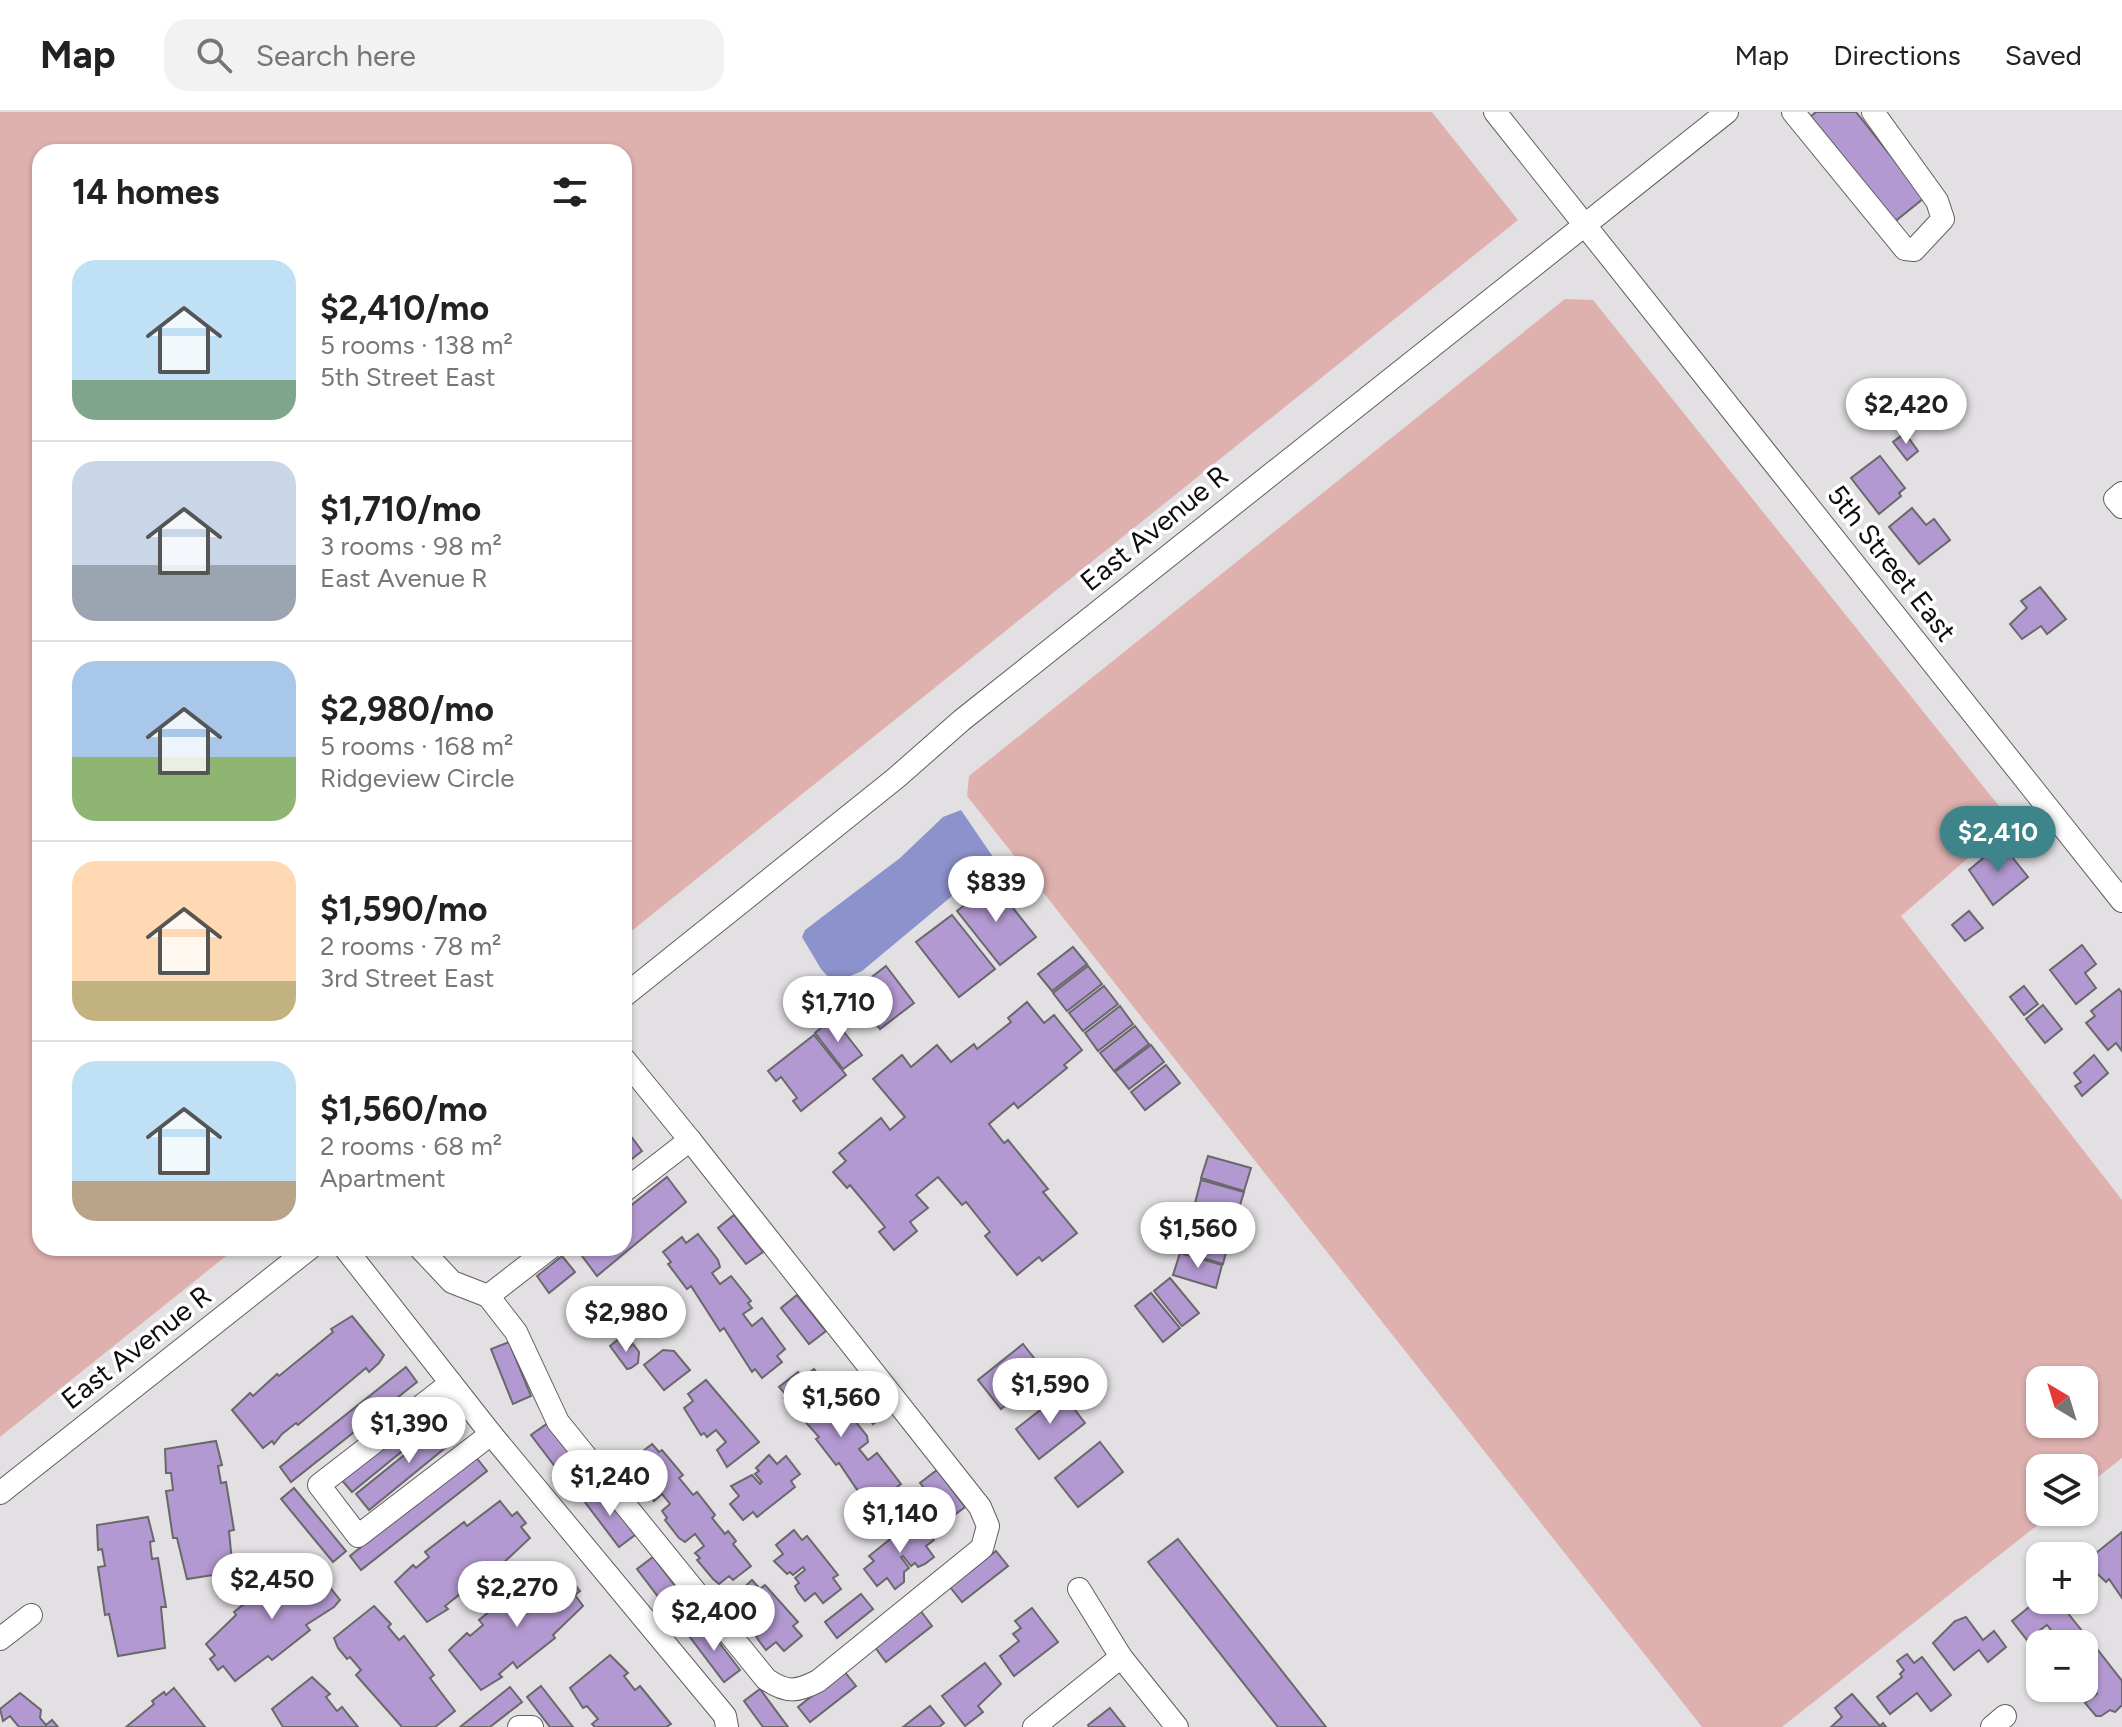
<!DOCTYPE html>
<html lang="en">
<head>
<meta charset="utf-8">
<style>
	:root { --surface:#fff; --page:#f2f2f2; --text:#222; --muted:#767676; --line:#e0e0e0; --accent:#3d858b }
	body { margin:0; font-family:Figtree,sans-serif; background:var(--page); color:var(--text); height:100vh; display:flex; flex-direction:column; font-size:30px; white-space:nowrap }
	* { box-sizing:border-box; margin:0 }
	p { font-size:26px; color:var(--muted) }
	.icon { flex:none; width:44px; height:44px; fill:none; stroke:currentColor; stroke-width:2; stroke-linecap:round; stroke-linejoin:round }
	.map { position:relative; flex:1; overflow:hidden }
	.drawer { position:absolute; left:32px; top:32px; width:600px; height:1112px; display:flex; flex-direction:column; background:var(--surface); border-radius:24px; box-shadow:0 2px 6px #0004 }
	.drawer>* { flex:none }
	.needle { width:52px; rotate:322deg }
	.controls { position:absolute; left:2026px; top:1254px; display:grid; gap:16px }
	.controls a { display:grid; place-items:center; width:72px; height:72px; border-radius:16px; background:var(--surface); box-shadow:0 2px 6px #0004; font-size:40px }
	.price { position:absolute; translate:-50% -68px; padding:0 18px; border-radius:28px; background:#fff; color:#222; font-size:26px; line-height:52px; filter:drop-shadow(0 2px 4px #0008) }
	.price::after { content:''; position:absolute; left:50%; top:48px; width:24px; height:18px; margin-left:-12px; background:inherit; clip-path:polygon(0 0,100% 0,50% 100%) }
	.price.current { background:var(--accent); color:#fff }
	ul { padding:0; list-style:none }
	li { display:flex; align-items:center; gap:24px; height:200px; padding:0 40px }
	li+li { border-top:2px solid var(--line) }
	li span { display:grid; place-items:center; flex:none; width:224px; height:160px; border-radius:24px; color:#555 }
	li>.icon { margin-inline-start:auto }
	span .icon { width:96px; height:96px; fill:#fffc; stroke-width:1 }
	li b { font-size:34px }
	h2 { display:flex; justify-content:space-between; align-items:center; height:96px; padding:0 40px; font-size:34px }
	header { display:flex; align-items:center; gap:48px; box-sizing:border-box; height:112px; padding:0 40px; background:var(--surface); border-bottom:2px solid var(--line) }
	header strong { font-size:38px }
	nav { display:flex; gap:44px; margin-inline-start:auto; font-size:28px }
	.search { width:560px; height:72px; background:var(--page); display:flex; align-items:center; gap:20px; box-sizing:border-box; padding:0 28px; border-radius:24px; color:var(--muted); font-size:30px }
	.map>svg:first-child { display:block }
	.green { fill:#deb1af; fill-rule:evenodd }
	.water { fill:#8c92cb }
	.building { fill:#b399d1; stroke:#69686b; stroke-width:2 }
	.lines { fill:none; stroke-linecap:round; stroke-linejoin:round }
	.minor-casing { stroke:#615d60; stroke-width:24 }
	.minor { stroke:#fff; stroke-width:22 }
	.labels { text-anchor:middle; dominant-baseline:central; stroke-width:7; stroke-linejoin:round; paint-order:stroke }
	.street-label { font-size:28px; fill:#0f0d0e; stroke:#fff }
</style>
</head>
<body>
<header>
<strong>Map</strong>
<div class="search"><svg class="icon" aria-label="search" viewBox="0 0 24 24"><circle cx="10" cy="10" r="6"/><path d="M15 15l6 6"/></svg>Search here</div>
<nav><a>Map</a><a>Directions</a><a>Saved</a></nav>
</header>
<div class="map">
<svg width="2122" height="1615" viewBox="0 0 2122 1615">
	<rect width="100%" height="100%" fill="#e3e0e3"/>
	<!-- green -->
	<g class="green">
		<path d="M0 0H1432L1518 108 624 825V40H40V1136H236L0 1325Z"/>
		<path d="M1565 187 1593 188 2011 709 1901 804 2122 1088V1346L2084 1376V1356H2040V1400H2054L1782 1615H1702L967 684 969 664ZM2040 1268H2084V1312H2040Z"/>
	</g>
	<!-- water -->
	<path class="water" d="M961 698 993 745 988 754 862 859 834 871 821 857 802 825 805 818 900 746 943 705Z"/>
	<!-- building -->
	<g class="building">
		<path d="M1816 0H1856L1924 86 1893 111 1810 5Z"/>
		<path d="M1905 321 1918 339 1907 348 1893 330Z"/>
		<path d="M1880 344 1905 376 1899 381 1901 384 1879 402 1851 366Z"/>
		<path d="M1912 396 1926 413 1934 407 1950 428 1919 452 1889 415Z"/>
		<path d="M2040 475 2066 507 2047 522 2041 514 2022 527 2010 512 2027 496 2021 489Z"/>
		<path d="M2001 731 2028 765 1993 793 1969 758Z"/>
		<path d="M993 771 1036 825 1000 853 957 799Z"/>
		<path d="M1969 799 1983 816 1965 829 1952 813Z"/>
		<path d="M952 803 995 857 959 885 916 830Z"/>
		<path d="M2082 833 2096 852 2085 861 2096 876 2076 892 2050 858Z"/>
		<path d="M1073 835 1087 852 1052 879 1038 862Z"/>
		<path d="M886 854 914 891 880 917 851 881Z"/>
		<path d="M1088 854 1102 872 1067 899 1053 881Z"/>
		<path d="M1104 874 1118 892 1083 919 1069 901Z"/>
		<path d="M2024 874 2038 892 2024 903 2010 885Z"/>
		<path d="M2119 877 2122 881V939L2116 931 2108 938 2086 911 2095 904 2091 899Z"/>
		<path d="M1027 890 1044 911 1054 903 1082 938 1064 953 1067 956 1018 996 1014 991 989 1012 1004 1031 1008 1028 1048 1077 1043 1080 1077 1121 1042 1149 1039 1145 1017 1163 985 1124 990 1120 966 1090 962 1093 938 1065 916 1083 928 1096 910 1110 917 1119 894 1138 879 1120 885 1115 850 1073 847 1076 833 1060 846 1049 839 1041 881 1006 890 1018 905 1005 873 967 902 943 911 955 937 933 951 950 974 932 977 937 1011 910 1008 906Z"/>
		<path d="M2043 893 2062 917 2045 931 2026 907Z"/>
		<path d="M1120 894 1133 912 1098 939 1085 921Z"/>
		<path d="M833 906 862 943 843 957 815 921Z"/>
		<path d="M1135 914 1149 932 1114 959 1100 941Z"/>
		<path d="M814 923 846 963 801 999 793 989 797 986 781 965 776 969 768 959Z"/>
		<path d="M1151 933 1164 950 1129 977 1115 960Z"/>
		<path d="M2094 943 2108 961 2082 984 2075 974 2081 970 2074 961Z"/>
		<path d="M1166 953 1180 971 1145 998 1131 980Z"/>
		<path d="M630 1023 642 1039 624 1053V1028Z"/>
		<path d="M1208 1044 1251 1056 1244 1079 1201 1066Z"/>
		<path d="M667 1065 686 1090 597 1164 576 1136H624V1099Z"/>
		<path d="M1201 1068 1244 1080 1237 1103 1195 1091Z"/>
		<path d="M1194 1092 1236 1104 1230 1127 1187 1115Z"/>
		<path d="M734 1103 763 1140 746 1152 718 1116Z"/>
		<path d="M1187 1117 1229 1129 1223 1152 1180 1139Z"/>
		<path d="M698 1122 718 1148 720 1155 712 1161 720 1172 731 1164 751 1189 748 1191 752 1196 743 1202 752 1214 762 1206 785 1237 777 1244 782 1250 762 1266 755 1257 752 1260 724 1216 720 1219 691 1174 687 1177 668 1152 671 1150 663 1140 682 1125 686 1131Z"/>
		<path d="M1180 1141 1222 1153 1216 1176 1173 1163Z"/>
		<path d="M562 1144 575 1160 549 1181 537 1164Z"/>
		<path d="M1170 1166 1199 1201 1182 1214 1154 1179Z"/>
		<path d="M1151 1181 1180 1216 1163 1230 1135 1194Z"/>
		<path d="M797 1183 826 1219 809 1232 781 1196Z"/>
		<path d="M352 1204 384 1243 379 1251 369 1260 366 1256 298 1313 296 1311 282 1322 274 1332 272 1329 263 1336 232 1298 250 1281 253 1284 277 1262 279 1264 333 1220 331 1217Z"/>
		<path d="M620 1226 628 1236 633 1232 639 1240 638 1251 631 1256 627 1257 610 1234Z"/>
		<path d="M509 1230 531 1284 513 1292 491 1237Z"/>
		<path d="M1023 1232 1046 1261 1001 1297 978 1268Z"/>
		<path d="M663 1238 674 1239 690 1258 664 1278 644 1253Z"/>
		<path d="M406 1255 417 1270 291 1370 280 1355Z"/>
		<path d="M814 1257 834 1283 836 1289 827 1296 836 1307 847 1299 867 1324 868 1330 859 1337 868 1348 877 1341 901 1372 892 1379 897 1385 878 1400 871 1392 868 1394 839 1351 836 1353 816 1327 819 1325 784 1286 787 1284 779 1275 798 1260 802 1266Z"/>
		<path d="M861 1263 889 1299 873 1312 844 1275Z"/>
		<path d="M706 1268 759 1330 727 1355 717 1338 726 1330 716 1318 707 1325 704 1321 701 1323 684 1296 693 1289 688 1282Z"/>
		<path d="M1062 1281 1085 1311 1039 1347 1016 1317Z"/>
		<path d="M432 1290 444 1305 352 1380 339 1365Z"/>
		<path d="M449 1307 461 1323 369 1398 356 1382Z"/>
		<path d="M548 1311 582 1356 566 1369 531 1323Z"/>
		<path d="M216 1329 222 1353 218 1354 221 1371 226 1370 234 1418 229 1419 233 1460 187 1467 177 1426H173L166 1379 173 1378 171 1361H166L165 1337Z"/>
		<path d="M1100 1330 1123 1360 1078 1395 1055 1366Z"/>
		<path d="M652 1332 659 1340 662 1338 683 1363 679 1366 693 1383 697 1380 715 1403 712 1406 725 1422 728 1419 736 1429 733 1432 751 1454 733 1468 729 1464 719 1472 713 1467 697 1448 700 1446 695 1441 704 1434 695 1422 685 1430 679 1426 665 1408 667 1406 662 1399 670 1392 662 1382 654 1389 650 1384 647 1387 631 1368 635 1365 629 1358 638 1350 634 1346Z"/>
		<path d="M769 1343 777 1352 786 1344 800 1362 791 1369 795 1375 757 1405 753 1400 743 1408 730 1392 739 1384 731 1374 752 1363 760 1372 762 1370 755 1362 759 1359 756 1356Z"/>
		<path d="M475 1344 487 1359 361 1458 350 1444Z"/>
		<path d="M937 1358 965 1395 949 1407 920 1371Z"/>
		<path d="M294 1376 346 1439 333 1450 281 1387Z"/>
		<path d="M600 1377 635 1423 619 1435 584 1389Z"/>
		<path d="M500 1389 512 1404 517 1400 526 1411 521 1415 530 1426 499 1455 501 1458 463 1488 459 1483 445 1494 448 1497 427 1510 395 1470 413 1453 416 1456 429 1445 425 1440 464 1410 467 1414Z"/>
		<path d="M148 1405 154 1429 150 1430 152 1447 158 1446 166 1495H161L165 1536 118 1544 109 1502 105 1503 98 1455 105 1454 102 1437 98 1438 97 1413Z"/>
		<path d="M920 1410 934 1428 926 1434 934 1445 925 1452 918 1455 915 1451 911 1454 903 1444 901 1445 909 1456 904 1460V1470L895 1477 887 1466 877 1474 864 1457 874 1449 869 1444 909 1412 912 1416Z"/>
		<path d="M794 1418 802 1428 807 1424 838 1463 833 1466 841 1477 823 1491 815 1481 805 1489 798 1480 795 1474 799 1471 795 1466 805 1458 803 1455 793 1463 790 1460 787 1462 774 1449 783 1442 776 1433Z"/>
		<path d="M2122 1420V1486L2109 1467 2106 1470 2085 1450Z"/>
		<path d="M1178 1427 1326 1615H1278L1148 1450Z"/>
		<path d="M996 1439 1008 1454 962 1490 950 1475Z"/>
		<path d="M653 1445 688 1491 672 1503 637 1457Z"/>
		<path d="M308 1448 340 1488 334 1495 306 1513 310 1518 272 1548 268 1544 235 1569 223 1554 218 1558 210 1547 215 1543 206 1532 236 1503 234 1500 272 1470 276 1475 290 1464 287 1461Z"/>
		<path d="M554 1457 566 1472 571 1468 580 1479 575 1483 583 1494 553 1523 555 1526 517 1556 513 1550 499 1562 502 1565 481 1578 449 1538 467 1521 470 1524 483 1513 479 1508 517 1477 521 1481Z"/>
		<path d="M752 1468 760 1477 765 1473 798 1510 793 1514 802 1524 784 1539 776 1530 766 1538 759 1529 756 1524 760 1521 755 1516 765 1507 763 1504 748 1513 734 1500 742 1492 735 1484Z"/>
		<path d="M861 1482 873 1497 837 1526 825 1510Z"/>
		<path d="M2040 1486 2075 1488 2079 1493 2067 1500 2087 1525 2078 1532H2057L2058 1527 2047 1513 2027 1528 2012 1509Z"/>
		<path d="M374 1494 391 1512 388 1515 399 1528 404 1524 434 1563 430 1566 455 1599 435 1615H402L356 1563 361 1558 350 1545 347 1547 338 1536 334 1526Z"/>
		<path d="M1032 1496 1058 1530 1014 1564 1000 1544 1019 1529 1013 1522 1021 1516 1015 1509Z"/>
		<path d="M920 1498 932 1514 886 1550 874 1534Z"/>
		<path d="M1966 1505 1983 1528 1994 1519 2006 1535 1988 1550 1979 1538 1954 1558 1933 1531 1955 1509Z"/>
		<path d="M705 1512 740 1558 724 1570 689 1524Z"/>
		<path d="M2094 1533 2122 1569V1593L2115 1600 2110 1598 2101 1604H2096L2085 1591 2097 1582 2084 1561V1540Z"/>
		<path d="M1907 1542 1914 1551 1922 1545 1951 1583 1931 1599 1917 1581 1890 1602 1877 1585 1902 1565 1900 1562 1904 1558 1897 1549Z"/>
		<path d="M610 1543 628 1561 624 1564 635 1578 640 1574 671 1612 666 1615H595L592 1612 598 1607 587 1594 583 1596 570 1576Z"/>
		<path d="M985 1551 1001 1572 978 1594 983 1600 965 1614 942 1584Z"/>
		<path d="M844 1559 856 1574 810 1610 798 1595Z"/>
		<path d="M312 1565 330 1582 326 1585 337 1599 342 1595 358 1615H283L272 1597Z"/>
		<path d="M541 1574 573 1615H550L527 1585Z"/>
		<path d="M510 1575 522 1590 490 1615H460Z"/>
		<path d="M174 1576 205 1615H126L154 1592 152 1589 164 1580 166 1583Z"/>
		<path d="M760 1577 788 1615H763L744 1589Z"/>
		<path d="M20 1581 41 1598 40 1606 46 1613 52 1608 58 1615H19L10 1604 3 1609 0 1597Z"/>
		<path d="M1852 1582 1880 1614 1883 1611 1886 1615H1831L1842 1605 1835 1596Z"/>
		<path d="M930 1594 944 1611 939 1615H903Z"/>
		<path d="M1110 1596 1125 1615H1089L1088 1613Z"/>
	</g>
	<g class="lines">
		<!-- minor casing -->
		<g class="minor-casing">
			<g id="minor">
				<path d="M1495 0 2122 789"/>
				<path d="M1793 0 1905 137 1914 138 1943 107 1937 89 1873 0"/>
				<path d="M2122 381 2115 387 2122 395"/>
				<path d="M624 884 896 666 962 608 1727 0"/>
				<path d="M624 947 690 1028 624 1079"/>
				<path d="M345 1136 491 1322 725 1604 727 1615"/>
				<path d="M420 1136 452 1170 488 1184 550 1136"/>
				<path d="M488 1184 516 1220 558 1310 766 1567C786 1581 797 1580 818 1569L982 1436 988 1414 980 1395 690 1028"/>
				<path d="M451 1271 319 1373 358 1424 491 1322"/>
				<path d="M0 1381 310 1136"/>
				<path d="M1079 1477 1121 1545 1177 1615"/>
				<path d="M0 1527 31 1503"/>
				<path d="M519 1615H532"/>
				<path d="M1034 1615 1121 1545"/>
				<path d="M1992 1615 2005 1604"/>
			</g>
		</g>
		<!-- minor -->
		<use href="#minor" class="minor"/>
	</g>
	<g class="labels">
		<!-- street labels -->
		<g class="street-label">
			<text transform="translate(1154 416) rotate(-39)">East Avenue R</text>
			<text transform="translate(1892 451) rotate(52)">5th Street East</text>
			<text transform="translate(136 1235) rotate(-38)">East Avenue R</text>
		</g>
	</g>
</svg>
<div class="controls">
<a><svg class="needle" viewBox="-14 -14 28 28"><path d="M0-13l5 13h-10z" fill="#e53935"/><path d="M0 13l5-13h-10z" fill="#767676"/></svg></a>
<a><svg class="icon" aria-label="layers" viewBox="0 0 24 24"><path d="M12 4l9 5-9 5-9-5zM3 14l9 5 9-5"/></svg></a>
<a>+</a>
<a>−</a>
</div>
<b class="price" style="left:1906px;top:334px">$2,420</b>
<b class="price current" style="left:1998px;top:762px">$2,410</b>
<b class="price" style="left:996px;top:812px">$839</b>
<b class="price" style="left:838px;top:932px">$1,710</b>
<b class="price" style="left:1198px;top:1158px">$1,560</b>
<b class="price" style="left:626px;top:1242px">$2,980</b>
<b class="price" style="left:1050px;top:1314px">$1,590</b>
<b class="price" style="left:841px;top:1327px">$1,560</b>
<b class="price" style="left:409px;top:1353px">$1,390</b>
<b class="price" style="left:610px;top:1406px">$1,240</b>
<b class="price" style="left:900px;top:1443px">$1,140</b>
<b class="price" style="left:272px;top:1509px">$2,450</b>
<b class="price" style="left:517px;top:1517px">$2,270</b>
<b class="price" style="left:714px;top:1541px">$2,400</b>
<section class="drawer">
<h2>14 homes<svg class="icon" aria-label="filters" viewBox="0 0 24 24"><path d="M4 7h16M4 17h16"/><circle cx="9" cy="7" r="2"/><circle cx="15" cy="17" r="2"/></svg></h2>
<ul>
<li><span style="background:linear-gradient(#bfe0f5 75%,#7fa58c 0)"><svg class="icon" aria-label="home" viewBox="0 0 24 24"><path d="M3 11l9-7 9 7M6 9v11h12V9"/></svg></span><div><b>$2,410/mo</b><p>5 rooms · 138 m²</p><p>5th Street East</p></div></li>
<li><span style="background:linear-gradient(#c9d6e8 65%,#9aa5b1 0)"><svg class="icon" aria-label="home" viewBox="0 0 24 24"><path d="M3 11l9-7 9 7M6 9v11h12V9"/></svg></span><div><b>$1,710/mo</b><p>3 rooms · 98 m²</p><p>East Avenue R</p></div></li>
<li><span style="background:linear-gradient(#a9c7e8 60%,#8fb573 0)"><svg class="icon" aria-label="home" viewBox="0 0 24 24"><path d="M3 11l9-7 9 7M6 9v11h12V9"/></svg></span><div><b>$2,980/mo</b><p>5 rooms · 168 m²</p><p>Ridgeview Circle</p></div></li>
<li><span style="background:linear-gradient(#ffd9b3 75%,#c2b280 0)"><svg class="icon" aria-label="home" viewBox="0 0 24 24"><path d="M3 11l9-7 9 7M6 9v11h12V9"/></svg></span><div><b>$1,590/mo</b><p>2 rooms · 78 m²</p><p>3rd Street East</p></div></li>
<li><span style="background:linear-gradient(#bfe0f5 75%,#b9a48a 0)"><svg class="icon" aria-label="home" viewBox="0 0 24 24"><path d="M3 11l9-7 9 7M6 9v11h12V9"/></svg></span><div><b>$1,560/mo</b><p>2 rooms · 68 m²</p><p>Apartment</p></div></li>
</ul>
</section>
</div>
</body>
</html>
